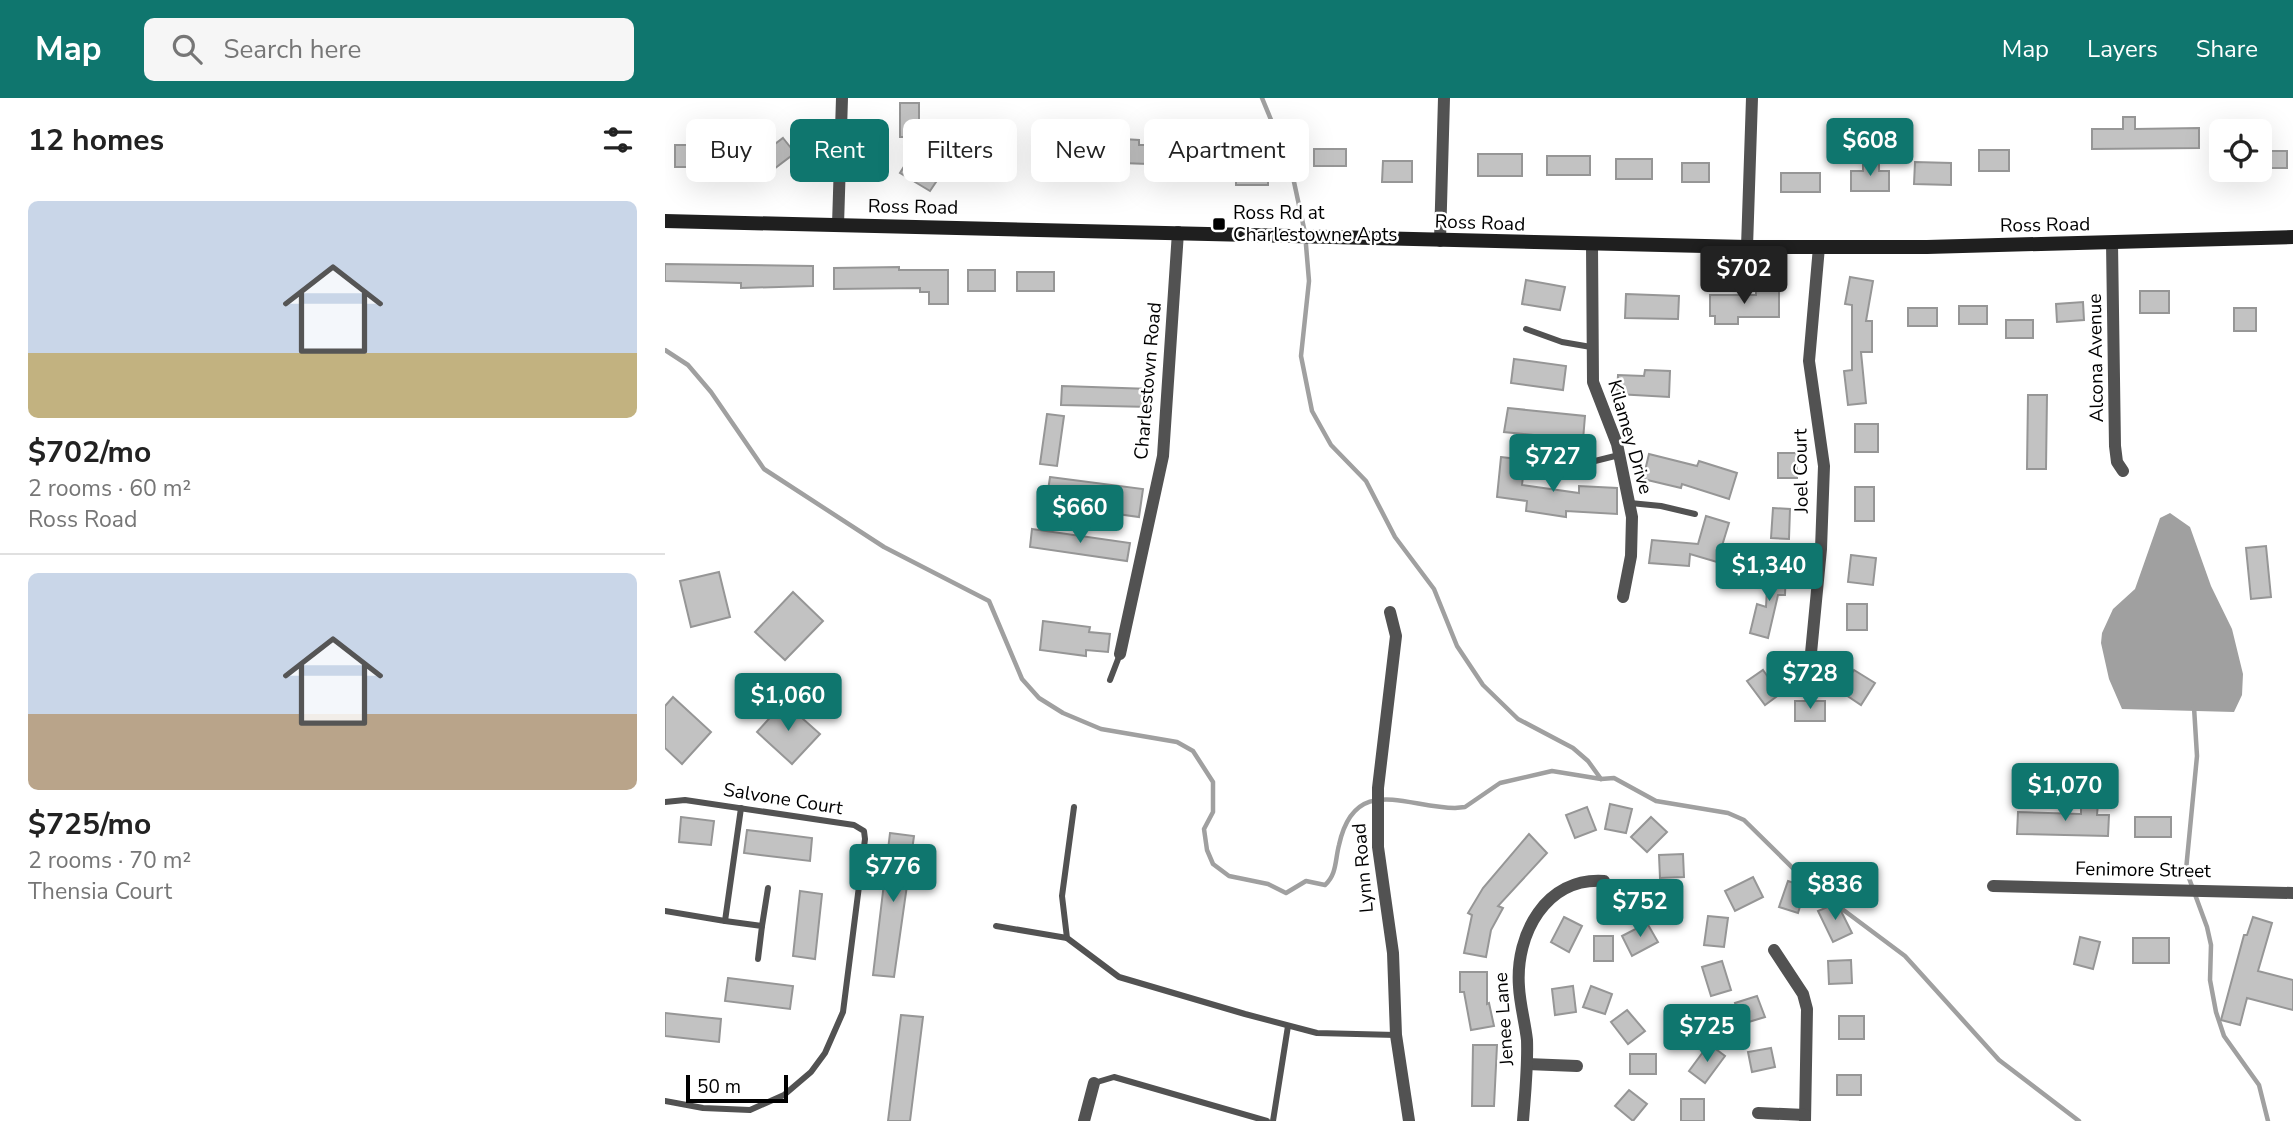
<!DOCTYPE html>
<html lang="en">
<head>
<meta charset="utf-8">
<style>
	:root { --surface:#fff; --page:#f6f6f6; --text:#222; --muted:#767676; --line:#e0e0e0; --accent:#0f766e }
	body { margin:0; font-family:"Nunito Sans",sans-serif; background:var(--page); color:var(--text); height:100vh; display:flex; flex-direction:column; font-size:26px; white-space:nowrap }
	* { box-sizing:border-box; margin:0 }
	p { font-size:23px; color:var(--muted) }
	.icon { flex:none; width:38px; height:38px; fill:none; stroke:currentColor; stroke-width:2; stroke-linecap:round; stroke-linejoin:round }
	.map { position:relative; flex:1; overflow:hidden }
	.details { display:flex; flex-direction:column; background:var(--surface); width:665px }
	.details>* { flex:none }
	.guide { position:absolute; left:21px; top:21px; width:665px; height:63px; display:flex; gap:14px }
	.controls { position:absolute; left:1544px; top:21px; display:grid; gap:14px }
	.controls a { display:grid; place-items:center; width:63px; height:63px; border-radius:10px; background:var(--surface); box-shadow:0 7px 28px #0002; font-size:35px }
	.scale { position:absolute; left:21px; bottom:18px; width:102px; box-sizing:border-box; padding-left:7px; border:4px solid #000; border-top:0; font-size:19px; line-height:24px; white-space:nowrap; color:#000; -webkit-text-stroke:5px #fff; paint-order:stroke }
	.price { position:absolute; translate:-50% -60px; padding:0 16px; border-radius:7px; background:var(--accent); color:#fff; font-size:23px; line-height:46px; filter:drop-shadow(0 2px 4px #0008) }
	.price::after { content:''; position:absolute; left:50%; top:42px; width:21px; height:16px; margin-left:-10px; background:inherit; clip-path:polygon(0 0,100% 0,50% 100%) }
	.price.selected { background:#222; color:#fff }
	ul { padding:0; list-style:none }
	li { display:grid; align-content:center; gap:14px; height:371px; padding:0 28px }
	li+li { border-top:2px solid var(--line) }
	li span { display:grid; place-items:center; height:217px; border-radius:10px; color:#555 }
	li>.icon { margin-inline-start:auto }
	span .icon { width:126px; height:126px; fill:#fffc; stroke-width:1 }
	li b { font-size:30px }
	h2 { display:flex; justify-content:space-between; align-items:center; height:84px; padding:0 28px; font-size:30px }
	.pill { padding:0 24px; border-radius:10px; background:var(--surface); box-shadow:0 7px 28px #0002; font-size:24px; line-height:63px }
	.pill.selected { background:var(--accent); color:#fff }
	header { display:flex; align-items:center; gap:42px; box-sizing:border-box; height:98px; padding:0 35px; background:var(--accent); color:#fff }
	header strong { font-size:33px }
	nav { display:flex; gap:38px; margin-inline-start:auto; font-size:24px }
	.search { width:490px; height:63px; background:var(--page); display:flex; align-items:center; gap:18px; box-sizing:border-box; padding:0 24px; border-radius:10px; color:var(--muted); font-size:26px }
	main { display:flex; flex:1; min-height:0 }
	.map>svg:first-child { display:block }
	.water { fill:#a0a0a0 }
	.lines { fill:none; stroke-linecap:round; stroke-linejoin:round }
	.stream { stroke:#a0a0a0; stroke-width:4.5 }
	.building { fill:#c2c2c2; stroke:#969696; stroke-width:2 }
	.lane { stroke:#525252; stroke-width:6 }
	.street { stroke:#525252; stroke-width:12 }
	.secondary { stroke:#1f1f1f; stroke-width:14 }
	.poi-dot { fill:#000; stroke:#fff; stroke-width:2.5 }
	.labels { text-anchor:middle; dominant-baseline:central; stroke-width:5; stroke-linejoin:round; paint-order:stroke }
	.street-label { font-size:19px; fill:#000; stroke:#fff }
	.poi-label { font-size:19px; fill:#000; stroke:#fff; text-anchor:start }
</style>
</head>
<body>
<header>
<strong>Map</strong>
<div class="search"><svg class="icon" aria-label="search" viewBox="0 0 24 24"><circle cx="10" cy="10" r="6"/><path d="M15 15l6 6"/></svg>Search here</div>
<nav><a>Map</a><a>Layers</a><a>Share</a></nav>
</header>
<main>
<section class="details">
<h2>12 homes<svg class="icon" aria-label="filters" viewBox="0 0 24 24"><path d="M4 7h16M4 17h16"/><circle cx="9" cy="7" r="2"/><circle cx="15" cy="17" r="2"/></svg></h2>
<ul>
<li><span style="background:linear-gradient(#c9d6e8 70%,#c2b280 0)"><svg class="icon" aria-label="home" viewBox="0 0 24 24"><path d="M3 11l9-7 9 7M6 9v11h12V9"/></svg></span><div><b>$702/mo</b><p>2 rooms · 60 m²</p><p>Ross Road</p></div></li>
<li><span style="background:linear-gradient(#c9d6e8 65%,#b9a48a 0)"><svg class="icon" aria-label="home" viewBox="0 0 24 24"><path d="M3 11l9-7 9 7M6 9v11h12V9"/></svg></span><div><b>$725/mo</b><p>2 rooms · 70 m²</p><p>Thensia Court</p></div></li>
</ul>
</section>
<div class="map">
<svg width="1628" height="1023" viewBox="0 0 1628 1023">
	<rect width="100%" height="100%" fill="#fff"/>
	<!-- water -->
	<path class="water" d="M1505 415 1525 429 1546 488 1567 531 1578 576 1577 597 1569 614 1457 611 1444 581 1436 545 1437 535 1448 511 1470 491 1495 420Z"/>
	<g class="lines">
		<!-- stream -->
		<g class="stream">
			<path d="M597 0 626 70 640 135 644 183 636 258 647 313 666 347 701 383 730 439 769 491 792 548 818 587 853 621 908 650 923 663 936 681"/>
			<path d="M0 252 23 267 46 294 99 371 219 449 324 503 357 581 374 600 398 615 436 631 512 644 528 653 548 684V714L539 731 542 752 548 766 564 778 603 786 621 795 641 783 660 787C672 776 670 762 674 747 690 675 742 710 790 710L800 709 835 685 887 673 936 681 949 680 991 703 1063 715 1079 722 1145 787 1240 858 1334 962 1414 1023"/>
			<path d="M1529 609 1532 658 1521 772 1542 829 1546 847 1545 882 1551 914 1559 938 1594 987 1603 1023"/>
		</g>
	</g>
	<!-- building -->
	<g class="building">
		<rect x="235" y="5" width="19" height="34"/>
		<path d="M1458 19H1470V31L1534 30V50L1427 51V31H1458Z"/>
		<path d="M527 33H552V65H535V57H527Z"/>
		<path d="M118 40 130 55 101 77 90 61Z"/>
		<path d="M457 41 474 42V47H484L483 66 457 65Z"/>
		<rect x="391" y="45" width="32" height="20"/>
		<rect x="10" y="47" width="47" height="22"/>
		<rect x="649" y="51" width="32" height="17"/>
		<rect x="1314" y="52" width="30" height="21"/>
		<rect x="1594" y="53" width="28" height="17"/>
		<rect x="813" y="56" width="44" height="22"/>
		<rect x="882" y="58" width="43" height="19"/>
		<path d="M245 59 275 78 265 93 235 75Z"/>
		<rect x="951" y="61" width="36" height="20"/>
		<path d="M1198 62H1214V73H1224V93H1186V73H1198Z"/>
		<path d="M718 63H747V84H717Z"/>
		<path d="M1250 64 1286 65V87L1249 86Z"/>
		<rect x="1017" y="65" width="27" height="19"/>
		<rect x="571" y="70" width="32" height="17"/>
		<rect x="1116" y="75" width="39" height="19"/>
		<path d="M0 166 148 168V188L76 190V185L0 183Z"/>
		<path d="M234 169V172H283V206H264V194H255V190L169 191V170Z"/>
		<rect x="303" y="172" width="27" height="21"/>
		<rect x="352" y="174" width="37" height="19"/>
		<path d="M1185 179 1208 183 1201 223H1207V254H1196L1201 305 1183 307 1179 273 1187 272V207L1180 206Z"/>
		<path d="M861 182 900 189 895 212 857 206Z"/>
		<path d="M1091 192H1114V219H1073V226H1050V218H1045V197H1091Z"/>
		<rect x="1475" y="193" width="29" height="22"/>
		<path d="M961 196 1014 198 1013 221 960 220Z"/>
		<path d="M1418 204 1419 222 1392 224 1391 206Z"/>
		<rect x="1294" y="208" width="28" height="18"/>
		<rect x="1243" y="210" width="29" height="18"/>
		<rect x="1569" y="210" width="22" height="23"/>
		<rect x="1341" y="222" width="27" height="18"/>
		<path d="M849 261 901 268 898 292 846 285Z"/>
		<path d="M980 272 1005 273 1004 299 952 296 953 277 979 278Z"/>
		<path d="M397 288 486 291V309L396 307Z"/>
		<path d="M1363 297H1382L1381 371H1362Z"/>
		<path d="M843 310 920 318 918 342 839 334Z"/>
		<path d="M382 316 399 318 392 368 375 366Z"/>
		<rect x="1190" y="326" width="23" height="28"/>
		<rect x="1113" y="355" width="19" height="25"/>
		<path d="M984 356 1032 368 1034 363 1072 375 1064 401 1017 386 1016 390 978 381Z"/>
		<path d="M836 359 860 362 857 387 914 395V388L952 390V416L901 413V419L861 413 862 403 832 399Z"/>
		<path d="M385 379 478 391 474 419 381 406Z"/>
		<rect x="1190" y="389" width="19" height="34"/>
		<path d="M1108 410 1125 411 1124 441 1106 440Z"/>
		<path d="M1041 418 1064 425 1052 464 1025 456 1024 468 984 465 987 442 1033 446Z"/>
		<path d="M367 431 465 445 462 463 365 449Z"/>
		<path d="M1601 448 1606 499 1586 501 1581 450Z"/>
		<path d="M1186 457 1211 460 1208 487 1183 484Z"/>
		<path d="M1103 472H1121L1120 497H1113L1103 540 1085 535 1092 506 1101 509Z"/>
		<path d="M54 474 65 519 26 529 15 483Z"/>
		<path d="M128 494 158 523 120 562 90 534Z"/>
		<rect x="1182" y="506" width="20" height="26"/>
		<path d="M378 523 425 529 424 534 445 536 443 554 421 552V558L375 552Z"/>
		<path d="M1098 572 1115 596 1100 607 1082 583Z"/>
		<path d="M1189 572 1210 585 1196 607 1175 593Z"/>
		<path d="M8 599 46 634 17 666 0 650V608Z"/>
		<rect x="1130" y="603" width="30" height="20"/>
		<path d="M119 604 155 636 127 666 92 634Z"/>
		<path d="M1416 705H1433L1432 717H1444L1443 738 1352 736 1353 714 1416 716Z"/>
		<path d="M945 706 967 711 961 735 940 731Z"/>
		<path d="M922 709 931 732 910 740 901 717Z"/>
		<path d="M16 719 49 723 46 747 14 744Z"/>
		<path d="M986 719 1002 734 982 754 966 739Z"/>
		<rect x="1470" y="719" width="36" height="20"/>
		<path d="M82 732 147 740 145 763 79 755Z"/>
		<path d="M225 735 249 738 229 879 208 877Z"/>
		<path d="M864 736 882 755 833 808 838 810 826 832 821 859 799 855 807 817 803 815 818 790Z"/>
		<path d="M1018 756 1019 779 995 780 994 757Z"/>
		<path d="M1088 779 1098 799 1070 813 1060 793Z"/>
		<path d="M1123 783 1141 789 1133 815 1114 809Z"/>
		<path d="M135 793 157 796 150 861 128 858Z"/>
		<path d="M991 795 1015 806 1007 825 982 814Z"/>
		<path d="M1172 805 1187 835 1168 844 1153 813Z"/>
		<path d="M1043 818 1063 820 1059 849 1039 847Z"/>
		<path d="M899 819 917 828 904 854 886 844Z"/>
		<path d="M1588 819 1607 825 1593 873 1628 882V912L1582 900 1575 927 1556 922 1579 837H1582Z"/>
		<path d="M982 825 993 844 967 858 957 838Z"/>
		<rect x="929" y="838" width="19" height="25"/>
		<path d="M1415 839 1435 844 1428 871 1409 866Z"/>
		<rect x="1468" y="840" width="36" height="25"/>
		<path d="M1186 862 1187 885 1164 886 1163 863Z"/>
		<path d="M1057 863 1066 892 1046 898 1037 869Z"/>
		<path d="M795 874H822V906L824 905 829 928 806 932 799 894H795Z"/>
		<path d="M63 880 128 888 125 911 60 903Z"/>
		<path d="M908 888 911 914 890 917 887 891Z"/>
		<path d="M926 888 947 896 940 916 918 909Z"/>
		<path d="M1092 898 1100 919 1077 926 1070 905Z"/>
		<path d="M962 912 980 933 963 946 946 924Z"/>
		<path d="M0 915 56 921 54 944 0 938Z"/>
		<path d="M236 917 258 919 245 1023H223Z"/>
		<rect x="1174" y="918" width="25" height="23"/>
		<path d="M1044 946 1060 958 1040 985 1024 973Z"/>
		<path d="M808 947H832L829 1008H807Z"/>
		<path d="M1106 950 1110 969 1087 974 1083 954Z"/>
		<rect x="965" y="956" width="26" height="20"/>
		<rect x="1172" y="977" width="24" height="20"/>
		<path d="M964 992 982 1006 968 1023 950 1008Z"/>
		<rect x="1016" y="1001" width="23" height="22"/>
	</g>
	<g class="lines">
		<!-- lane -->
		<g class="lane">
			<path d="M861 231 897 244 926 249"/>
			<path d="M872 367 918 366 954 357"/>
			<path d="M965 405 996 408 1030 416"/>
			<path d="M445 582 455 556"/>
			<path d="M0 704 20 702 189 727 199 733 200 741 178 914 160 955 146 974 119 997 85 1012 38 1010 0 1003"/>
			<path d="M409 709 397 798 402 840 454 879 580 916 652 935 731 937"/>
			<path d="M0 813 60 823 76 710"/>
			<path d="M60 823 97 828 93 861"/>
			<path d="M97 828 103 790"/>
			<path d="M331 828 402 840"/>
			<path d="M429 985 449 979 602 1023"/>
			<path d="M608 1023 623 928"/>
		</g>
		<!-- street -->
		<g class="street">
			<path d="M173 127 177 0"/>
			<path d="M775 143 779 0"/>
			<path d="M1447 145 1450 348 1452 364 1458 373"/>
			<path d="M927 147 928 284 952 346 967 419 966 458 958 499"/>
			<path d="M1082 149 1087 0"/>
			<path d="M725 514 731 538 713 690V749L728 855 731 937 744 1023"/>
			<path d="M1146 555 1156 451 1159 368 1144 263 1154 149"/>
			<path d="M455 556 498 358 513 134"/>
			<path d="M1328 788 1628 795"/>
			<path d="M1109 852 1138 896 1142 911 1140 1023"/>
			<path d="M862 966 912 968"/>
			<path d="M1093 1015 1140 1017"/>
			<path d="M419 1023 429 985"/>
			<path d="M858 1023C860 996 863 969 862 942 860 924 855 907 854 889 850 836 881 779 939 783"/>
		</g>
		<!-- secondary -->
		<path class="secondary" d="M0 123 1082 149H1262L1628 139"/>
	</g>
	<!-- markers -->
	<rect class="poi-dot" x="547" y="119" width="14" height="14" rx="3.5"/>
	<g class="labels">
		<!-- street labels -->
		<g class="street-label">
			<text transform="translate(248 109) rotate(1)">Ross Road</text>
			<text transform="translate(815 125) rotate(2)">Ross Road</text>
			<text transform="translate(1380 127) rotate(-1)">Ross Road</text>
			<text transform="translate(1431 260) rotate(-91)">Alcona Avenue</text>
			<text transform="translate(483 283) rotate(-85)">Charlestown Road</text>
			<text transform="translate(965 339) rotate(74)">Kilamey Drive</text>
			<text transform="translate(1136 373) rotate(-91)">Joel Court</text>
			<text transform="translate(118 701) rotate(9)">Salvone Court</text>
			<text transform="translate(698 770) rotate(-95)">Lynn Road</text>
			<text transform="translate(1478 772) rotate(1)">Fenimore Street</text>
			<text transform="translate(839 921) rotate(-94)">Jenee Lane</text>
		</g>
		<!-- poi labels -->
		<g class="poi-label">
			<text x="568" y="115">Ross Rd at<tspan x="568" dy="22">Charlestowne Apts</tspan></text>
		</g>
	</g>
</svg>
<div class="controls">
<a><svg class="icon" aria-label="locate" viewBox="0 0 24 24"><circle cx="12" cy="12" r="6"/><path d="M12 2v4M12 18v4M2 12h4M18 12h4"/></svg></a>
</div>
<div class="scale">50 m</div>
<b class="price" style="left:1205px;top:80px">$608</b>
<b class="price selected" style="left:1079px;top:208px">$702</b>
<b class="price" style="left:888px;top:396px">$727</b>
<b class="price" style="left:415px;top:447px">$660</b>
<b class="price" style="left:1104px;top:505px">$1,340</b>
<b class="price" style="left:1145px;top:613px">$728</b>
<b class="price" style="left:123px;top:635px">$1,060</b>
<b class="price" style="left:1400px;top:725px">$1,070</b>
<b class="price" style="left:228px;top:806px">$776</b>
<b class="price" style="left:1170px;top:824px">$836</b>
<b class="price" style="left:975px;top:841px">$752</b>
<b class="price" style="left:1042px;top:966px">$725</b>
<div class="guide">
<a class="pill">Buy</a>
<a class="pill selected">Rent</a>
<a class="pill">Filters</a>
<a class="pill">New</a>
<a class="pill">Apartment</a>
</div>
</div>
</main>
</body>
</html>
